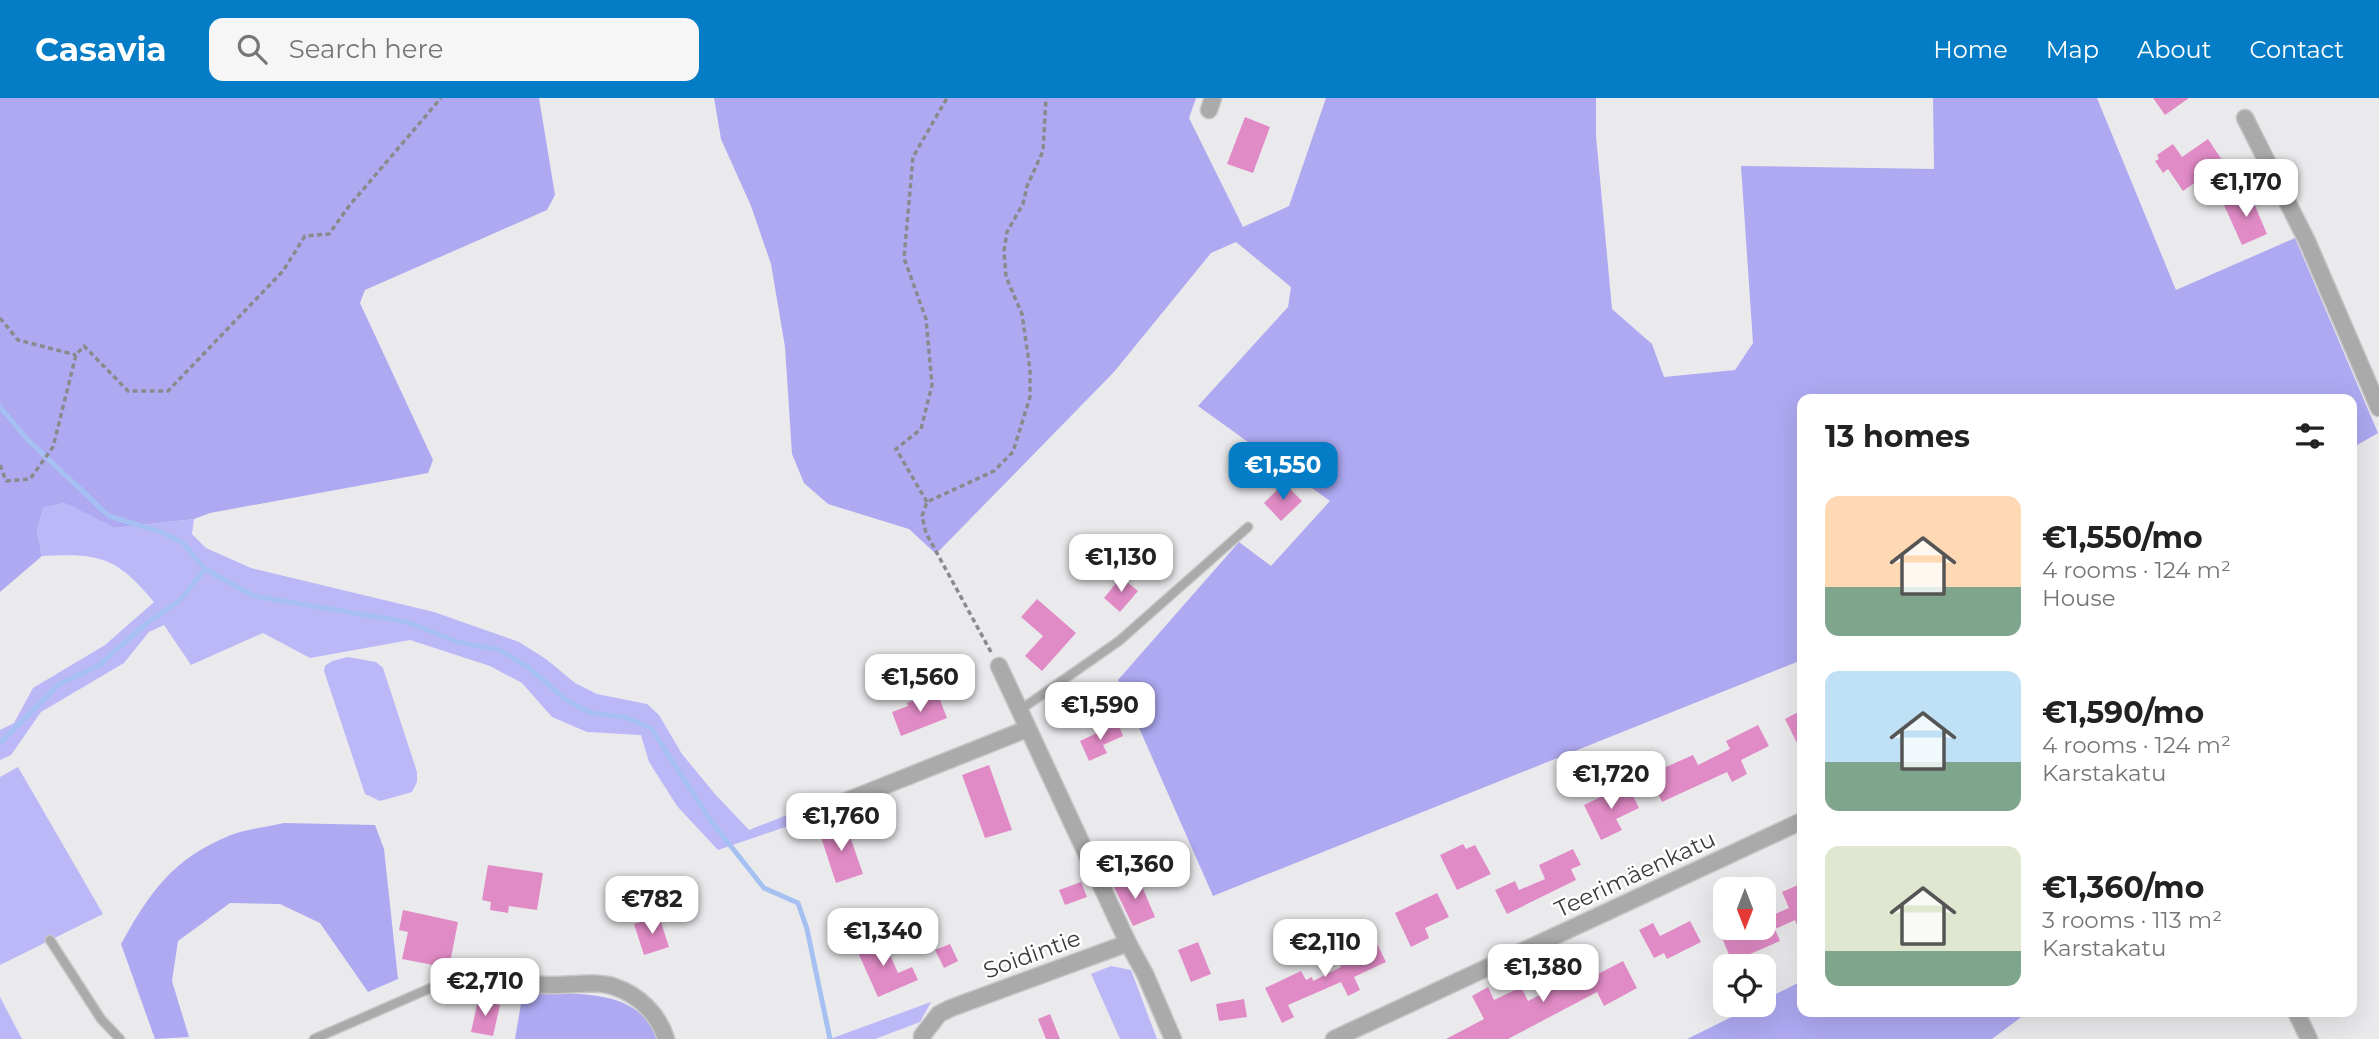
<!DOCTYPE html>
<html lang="en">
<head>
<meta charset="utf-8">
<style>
	:root { --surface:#fff; --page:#f6f6f6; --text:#222; --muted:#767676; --accent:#057dc6 }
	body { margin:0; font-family:Montserrat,sans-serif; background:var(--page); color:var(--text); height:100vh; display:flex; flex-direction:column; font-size:26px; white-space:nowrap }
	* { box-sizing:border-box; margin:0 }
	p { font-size:23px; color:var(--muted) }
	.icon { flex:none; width:38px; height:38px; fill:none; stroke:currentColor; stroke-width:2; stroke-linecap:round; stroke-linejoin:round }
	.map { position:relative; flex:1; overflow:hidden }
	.drawer { position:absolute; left:1797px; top:296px; width:560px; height:623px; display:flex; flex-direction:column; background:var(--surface); border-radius:14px; box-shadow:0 7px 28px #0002 }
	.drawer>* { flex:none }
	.needle { width:46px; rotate:180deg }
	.buttons { position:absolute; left:1713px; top:779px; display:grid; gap:14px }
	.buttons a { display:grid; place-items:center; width:63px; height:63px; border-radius:14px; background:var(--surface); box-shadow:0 7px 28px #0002; font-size:35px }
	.price { position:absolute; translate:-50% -60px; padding:0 16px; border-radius:14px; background:#fff; color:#222; font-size:23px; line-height:46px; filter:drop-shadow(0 2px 4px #0008) }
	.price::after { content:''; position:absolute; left:50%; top:42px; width:21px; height:16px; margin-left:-10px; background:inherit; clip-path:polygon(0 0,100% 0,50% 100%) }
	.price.current { background:var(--accent); color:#fff }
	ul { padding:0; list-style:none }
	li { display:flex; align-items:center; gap:21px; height:175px; padding:0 28px }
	li span { display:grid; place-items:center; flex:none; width:196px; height:140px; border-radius:14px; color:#555 }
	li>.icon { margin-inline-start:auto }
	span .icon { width:84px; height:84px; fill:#fffc; stroke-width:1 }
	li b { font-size:30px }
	h2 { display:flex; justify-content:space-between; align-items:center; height:84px; padding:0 28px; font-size:30px }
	header { display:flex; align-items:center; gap:42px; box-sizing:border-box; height:98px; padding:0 35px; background:var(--accent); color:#fff }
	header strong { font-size:33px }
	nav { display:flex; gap:38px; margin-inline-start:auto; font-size:24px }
	.search { width:490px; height:63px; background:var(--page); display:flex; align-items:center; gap:18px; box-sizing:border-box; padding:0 24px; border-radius:14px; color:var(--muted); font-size:26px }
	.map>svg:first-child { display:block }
	.green { fill:#bcb8f8 }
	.forest { fill:#aea9f1 }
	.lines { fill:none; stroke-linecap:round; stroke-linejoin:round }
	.stream { stroke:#a6c0f2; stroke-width:5 }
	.building { fill:#e18bc6 }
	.lane-casing { stroke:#c7c7ca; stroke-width:11 }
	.street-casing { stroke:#c7c7ca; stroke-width:19 }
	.path { stroke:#8a8a8c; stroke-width:3.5; stroke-dasharray:5 3.5; stroke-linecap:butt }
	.lane { stroke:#aaaaab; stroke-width:8 }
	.street { stroke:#aaaaab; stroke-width:16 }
	.labels { text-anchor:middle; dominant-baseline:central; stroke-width:5; stroke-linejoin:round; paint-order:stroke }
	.street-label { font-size:23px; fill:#3b3b3c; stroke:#fff }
</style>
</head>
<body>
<header>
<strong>Casavia</strong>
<div class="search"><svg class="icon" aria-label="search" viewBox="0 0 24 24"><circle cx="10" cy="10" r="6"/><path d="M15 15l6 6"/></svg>Search here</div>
<nav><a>Home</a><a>Map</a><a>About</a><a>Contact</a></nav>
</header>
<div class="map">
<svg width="2379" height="941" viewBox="0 0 2379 941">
	<rect width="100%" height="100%" fill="#eaeaed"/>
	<!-- green -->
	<g class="green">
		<path d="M64 405 114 430 194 421 192 436 206 450 251 470 434 514 519 544 546 561 575 585 597 596 647 606 659 617 682 656 715 696 749 732 815 706 820 717 718 752 677 708 649 664 641 637 587 634 552 619 522 585 490 568 410 542 310 560 263 535 191 567 164 527 149 534 124 565 41 614 11 657 0 662V632L14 625 33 590 105 547 154 504C116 458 99 455 42 458L37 433 43 410Z"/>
		<path d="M348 559 376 564 383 570 417 674V684L412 694 380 703 365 696 324 573 325 568 332 563Z"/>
		<path d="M18 669 103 816 0 867V679Z"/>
		<path d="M1111 868 1131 872 1157 941H1120L1091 876Z"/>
		<path d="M0 899 22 941H0Z"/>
		<path d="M931 904 920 924 875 941H830Z"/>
	</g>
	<!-- forest -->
	<g class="forest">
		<path d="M0 0H539L555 97 547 112 365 192 360 205 433 362 428 375 210 415 194 421 114 430 64 405 43 410 37 433 42 458 0 494Z"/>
		<path d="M714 0H1196L1189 20 1243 129 1289 108 1326 0H1596V38L1612 211 1652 246 1664 279 1735 272 1753 245 1741 68 1934 71 1933 0H2097L2176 192 2295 140 2378 335 2352 350V301H1802V562L1213 798 1118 582 1239 444 1271 468 1330 403 1198 308 1288 209 1291 189 1236 144 1211 155 1114 274 936 456 909 431 828 406 804 385 792 356 785 249 771 166 751 108 721 41Z"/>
		<path d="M284 725 375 727 384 751 398 881 368 894 320 825 280 806 230 805 178 843 172 883 189 939 155 941 121 846C150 794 173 760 231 737 247 731 267 729 284 725Z"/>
		<path d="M1802 883V914H2028L1992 941H1687L1756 907 1764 906V902Z"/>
		<path d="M523 894C569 898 638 886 657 941H515Z"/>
	</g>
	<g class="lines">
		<!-- stream -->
		<g class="stream">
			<path d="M0 309 28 342 109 418 161 434 183 445 205 471 254 498 407 524 458 544 500 552 528 569 566 602 591 615 625 619 651 630 711 723 764 790 798 805 807 831 830 941"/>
			<path d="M0 645 59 586 98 568 147 525 180 502 205 471"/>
		</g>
	</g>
	<!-- building -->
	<g class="building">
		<path d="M2153 0H2189L2165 17Z"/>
		<path d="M1245 19 1270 29 1253 75 1227 66Z"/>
		<path d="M2208 41 2230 74 2210 88 2203 79 2183 93 2168 71 2163 75 2155 63 2159 61 2157 57 2173 46 2182 59Z"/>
		<path d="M2250 96 2267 136 2242 147 2224 107Z"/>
		<path d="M1284 385 1302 403 1281 423 1264 405Z"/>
		<path d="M1121 479 1138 493 1120 514 1104 500Z"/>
		<path d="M1037 501 1076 535 1042 573 1025 558 1043 538 1021 519Z"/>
		<path d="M937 594 947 620 901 638 892 614 908 608 907 605Z"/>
		<path d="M1802 612V655L1785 621Z"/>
		<path d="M1118 625 1123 638 1103 647 1107 655 1089 663 1080 643Z"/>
		<path d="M1758 627 1769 648 1741 662 1747 676 1732 684 1727 674 1662 704 1655 689 1665 684 1659 672 1693 657 1698 667 1730 651 1726 643Z"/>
		<path d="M989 667 1012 732 985 740 962 677Z"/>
		<path d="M1627 686 1639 710 1616 721 1622 732 1601 742 1584 707Z"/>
		<path d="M889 708 896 729 878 735 871 714Z"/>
		<path d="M845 724 863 776 836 785 819 733Z"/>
		<path d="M1463 746 1466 751 1475 747 1491 776 1457 792 1440 757Z"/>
		<path d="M1573 751 1581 767 1571 771 1576 782 1507 816 1495 792 1515 783 1519 792 1545 781 1539 767Z"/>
		<path d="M488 767 543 775 537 812 509 808 508 815 490 812 491 804 482 802Z"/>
		<path d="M1138 779 1155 819 1133 828 1114 789Z"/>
		<path d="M1081 784 1087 799 1065 807 1059 792Z"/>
		<path d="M1798 787 1802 797V839L1795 822 1775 831 1780 843 1732 864 1718 830H1764V821L1789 810 1782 794Z"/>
		<path d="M1437 795 1449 819 1425 830 1429 840 1411 849 1395 815Z"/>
		<path d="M403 812 458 824 449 870 402 861 408 834 399 832Z"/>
		<path d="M659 818 669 849 644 857 634 826Z"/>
		<path d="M1690 823 1701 844 1667 861 1664 855 1654 860 1639 832 1653 825 1660 838Z"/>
		<path d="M882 839 898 875 912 869 918 882 878 899 856 850Z"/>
		<path d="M1375 842 1386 864 1354 879 1360 892 1348 898 1341 884 1288 907 1294 919 1282 925 1265 890 1301 873 1306 882 1312 879 1313 883 1341 869 1337 860Z"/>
		<path d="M1198 844 1211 876 1191 884 1178 852Z"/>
		<path d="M950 846 958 863 944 870 935 852Z"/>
		<path d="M1623 863 1637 890 1604 908 1597 894 1508 941H1446L1484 921 1472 898 1488 889 1494 902 1521 889 1528 903 1559 887 1560 890 1594 873 1596 877Z"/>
		<path d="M1244 901 1247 919 1219 923 1216 906Z"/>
		<path d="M478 902 500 907 493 938 471 934Z"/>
		<path d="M1050 916 1060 941H1046L1038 921Z"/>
	</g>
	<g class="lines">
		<!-- lane casing -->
		<g class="lane-casing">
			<g id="lane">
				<path d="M1020 612 1119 543 1248 429"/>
				<path d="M50 842 101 921 120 941"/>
				<path d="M314 941 449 882 474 880"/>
			</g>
		</g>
		<!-- street casing -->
		<g class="street-casing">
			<g id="street">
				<path d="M1209 12 1213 0"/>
				<path d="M2245 20 2307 143 2379 310"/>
				<path d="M999 568 1128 845 1145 876 1173 941"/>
				<path d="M831 709 1027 631"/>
				<path d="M474 880C499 884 524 887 550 887 571 888 595 882 615 889 639 897 659 917 666 941"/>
				<path d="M2296 914 2309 941"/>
				<path d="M922 938 939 916 951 910 1128 845"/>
				<path d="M1334 941 1802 723"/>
			</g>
		</g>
		<!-- path -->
		<g class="path">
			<path d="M0 220 18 242 76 257"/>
			<path d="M0 367 6 383 30 381 53 349 76 257 84 248 128 293H168L283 173 305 138 329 136 349 108 441 0"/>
			<path d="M927 404 896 351 921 331 932 287 926 221 904 160 913 59 947 0"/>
			<path d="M991 554 926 435 922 418 927 404 994 373 1013 354 1030 299V272L1022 216 1006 179 1004 153 1007 134 1023 106 1027 88 1043 53 1046 0"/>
		</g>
		<!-- lane -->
		<use href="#lane" class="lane"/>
		<!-- street -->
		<use href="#street" class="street"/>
	</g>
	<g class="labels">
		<!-- street labels -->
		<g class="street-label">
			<text transform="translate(1635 776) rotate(-25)">Teerimäenkatu</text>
			<text transform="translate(1032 856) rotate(-20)">Soidintie</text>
		</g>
	</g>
</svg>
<div class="buttons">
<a><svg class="needle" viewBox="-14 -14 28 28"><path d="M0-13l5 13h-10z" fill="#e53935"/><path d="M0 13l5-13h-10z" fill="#767676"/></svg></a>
<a><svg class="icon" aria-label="locate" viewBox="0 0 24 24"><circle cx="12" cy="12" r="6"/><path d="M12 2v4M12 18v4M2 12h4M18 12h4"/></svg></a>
</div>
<b class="price" style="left:2246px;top:121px">€1,170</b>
<b class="price current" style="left:1283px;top:404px">€1,550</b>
<b class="price" style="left:1121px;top:496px">€1,130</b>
<b class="price" style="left:920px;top:616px">€1,560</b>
<b class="price" style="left:1100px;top:644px">€1,590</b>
<b class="price" style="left:1611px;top:713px">€1,720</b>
<b class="price" style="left:841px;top:755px">€1,760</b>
<b class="price" style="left:1135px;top:803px">€1,360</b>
<b class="price" style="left:652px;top:838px">€782</b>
<b class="price" style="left:883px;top:870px">€1,340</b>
<b class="price" style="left:1325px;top:881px">€2,110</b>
<b class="price" style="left:1543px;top:906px">€1,380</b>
<b class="price" style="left:485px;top:920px">€2,710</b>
<section class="drawer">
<h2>13 homes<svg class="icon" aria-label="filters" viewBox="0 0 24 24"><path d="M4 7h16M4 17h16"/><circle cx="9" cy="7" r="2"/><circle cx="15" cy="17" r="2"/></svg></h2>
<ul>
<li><span style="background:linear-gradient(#ffd9b3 65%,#7fa58c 0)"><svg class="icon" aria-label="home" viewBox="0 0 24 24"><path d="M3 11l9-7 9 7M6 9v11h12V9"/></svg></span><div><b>€1,550/mo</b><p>4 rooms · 124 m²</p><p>House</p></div></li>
<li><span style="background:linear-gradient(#bfe0f5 65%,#7fa58c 0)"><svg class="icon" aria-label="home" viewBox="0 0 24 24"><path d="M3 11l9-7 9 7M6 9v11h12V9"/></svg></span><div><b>€1,590/mo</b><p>4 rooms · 124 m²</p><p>Karstakatu</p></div></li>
<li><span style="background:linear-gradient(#dfe7d0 75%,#7fa58c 0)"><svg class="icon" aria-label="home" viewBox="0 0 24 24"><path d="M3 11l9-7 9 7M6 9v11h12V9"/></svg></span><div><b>€1,360/mo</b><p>3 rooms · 113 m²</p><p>Karstakatu</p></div></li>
</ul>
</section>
</div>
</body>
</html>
